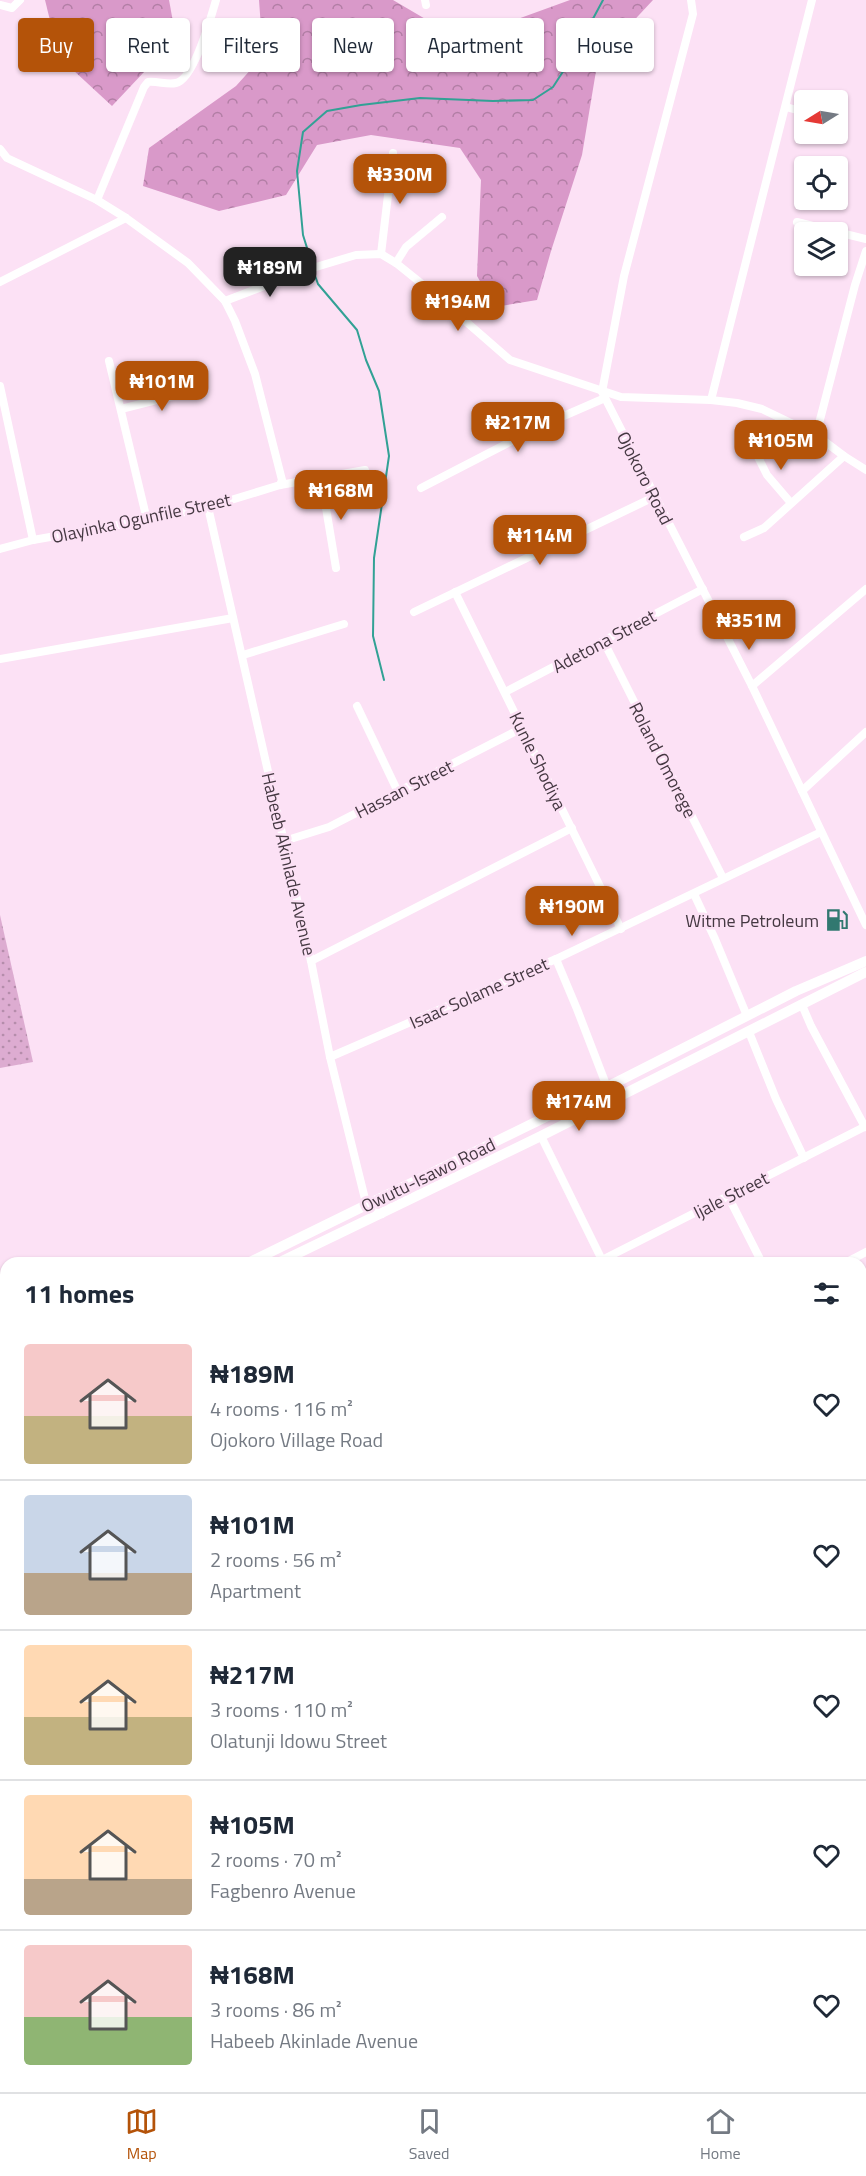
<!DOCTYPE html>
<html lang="en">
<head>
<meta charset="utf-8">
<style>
	:root { --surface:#fff; --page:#f6f6f7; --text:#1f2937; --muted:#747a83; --line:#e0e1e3; --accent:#b45309 }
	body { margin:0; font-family:"Titillium Web",sans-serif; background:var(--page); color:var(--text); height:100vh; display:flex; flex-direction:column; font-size:22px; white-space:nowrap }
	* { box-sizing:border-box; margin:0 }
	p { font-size:20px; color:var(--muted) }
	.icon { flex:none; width:33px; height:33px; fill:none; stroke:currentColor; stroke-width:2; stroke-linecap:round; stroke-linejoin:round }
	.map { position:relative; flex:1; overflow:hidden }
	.panel { position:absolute; left:0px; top:1257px; width:867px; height:836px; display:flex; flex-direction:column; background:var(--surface); border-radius:18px 18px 0 0; box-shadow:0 2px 4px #0004 }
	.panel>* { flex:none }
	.guide { position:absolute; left:18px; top:18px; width:831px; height:54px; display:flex; gap:12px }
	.needle { width:39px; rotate:259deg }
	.tools { position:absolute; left:794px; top:90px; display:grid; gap:12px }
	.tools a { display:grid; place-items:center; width:54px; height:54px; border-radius:6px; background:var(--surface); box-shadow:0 2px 4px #0004; font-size:30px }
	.price { position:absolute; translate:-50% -51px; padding:0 14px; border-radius:12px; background:var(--accent); color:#fff; font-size:20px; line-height:39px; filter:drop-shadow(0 2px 3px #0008) }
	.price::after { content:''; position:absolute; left:50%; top:36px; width:18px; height:14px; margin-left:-9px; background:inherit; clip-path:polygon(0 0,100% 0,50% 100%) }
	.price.current { background:#222; color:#fff }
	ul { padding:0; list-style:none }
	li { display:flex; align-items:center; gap:18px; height:150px; padding:0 24px }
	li+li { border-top:2px solid var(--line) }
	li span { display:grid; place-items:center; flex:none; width:168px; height:120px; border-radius:6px; color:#555 }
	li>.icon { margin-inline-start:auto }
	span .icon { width:72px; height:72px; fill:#fffc; stroke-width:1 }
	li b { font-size:26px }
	h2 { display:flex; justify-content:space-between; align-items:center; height:72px; padding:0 24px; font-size:26px }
	.pill { padding:0 21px; border-radius:6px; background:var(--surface); box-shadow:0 2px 4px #0004; font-size:21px; line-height:54px }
	.pill.current { background:var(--accent); color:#fff }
	.tabs { display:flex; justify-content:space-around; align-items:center; height:84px; border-top:2px solid var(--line); background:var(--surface); font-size:16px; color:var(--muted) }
	.tabs a { display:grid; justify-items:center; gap:3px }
	.tabs .current { color:var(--accent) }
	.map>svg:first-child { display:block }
	.grass { fill:url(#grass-dots) }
	.forest { fill:url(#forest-crowns) }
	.wetland { fill:url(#wetland-marsh) }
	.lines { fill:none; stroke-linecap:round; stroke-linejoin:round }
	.stream { stroke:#32a195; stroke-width:2 }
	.minor { stroke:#fff; stroke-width:8 }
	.tertiary { stroke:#fff; stroke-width:10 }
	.labels { text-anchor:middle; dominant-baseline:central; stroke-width:5; stroke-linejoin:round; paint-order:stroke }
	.street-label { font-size:18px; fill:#453842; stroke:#fce1f5 }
	.poi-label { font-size:18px; fill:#453842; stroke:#fce1f5; text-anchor:end }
</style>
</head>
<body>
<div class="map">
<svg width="866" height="2092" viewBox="0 0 866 2092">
	<defs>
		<pattern id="grass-dots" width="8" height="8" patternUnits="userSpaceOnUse" patternTransform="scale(1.5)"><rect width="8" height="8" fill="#ddacd1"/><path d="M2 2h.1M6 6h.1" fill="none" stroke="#b58dab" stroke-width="1.8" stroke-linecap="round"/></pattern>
		<pattern id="forest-crowns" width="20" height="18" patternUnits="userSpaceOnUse" patternTransform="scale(1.5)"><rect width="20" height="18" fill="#d999c9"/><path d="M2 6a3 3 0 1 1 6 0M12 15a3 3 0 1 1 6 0" fill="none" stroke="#b27ea5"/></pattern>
		<pattern id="wetland-marsh" width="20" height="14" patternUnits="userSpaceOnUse" patternTransform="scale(1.5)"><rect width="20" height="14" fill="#ddacd1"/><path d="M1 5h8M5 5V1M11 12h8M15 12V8" fill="none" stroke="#b58dab"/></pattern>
	</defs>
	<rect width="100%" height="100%" fill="#fce1f5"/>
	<!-- grass -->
	<path class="grass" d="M0 915 33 1062 0 1068Z"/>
	<!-- forest -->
	<g class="forest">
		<path d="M45 0H169L176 38 112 106 59 57Z"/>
		<path d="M259 0H393L439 27 504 24 570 0H653L598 59 582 155 551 251 537 300 495 307 477 276 481 180 460 148 371 135 317 145 286 195 219 211 143 186 149 148 236 86 263 56Z"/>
	</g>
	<!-- wetland -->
	<g class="wetland">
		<path d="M861 1446 866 1448V1584L861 1586Z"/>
		<path d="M866 1632V1738L861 1745V1637Z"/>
		<path d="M861 1952 866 1958V2092H531L511 2087 861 2086Z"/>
	</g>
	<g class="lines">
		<!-- stream -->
		<g class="stream">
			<path d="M312 264 303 235 297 171 303 132 327 111 361 105 420 98 493 101 533 100 553 87 573 56 603 0"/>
			<path d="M313 270 318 284 357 330 366 360 379 391 389 456 374 558 373 636 384 680"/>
		</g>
		<!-- minor -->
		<g class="minor">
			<path d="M425 0 426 5"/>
			<path d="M691 0 693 14 624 276 602 392 752 686 866 925"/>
			<path d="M0 5 12 8 20 0"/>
			<path d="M786 107 804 112"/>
			<path d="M837 120 844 122"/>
			<path d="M0 149 7 158 97 200 126 218 188 263 225 301 235 321 255 374 282 480 280 485"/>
			<path d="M97 200 144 87 148 82C158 81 167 85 176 83 194 79 211 17 216 0"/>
			<path d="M797 222 866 239"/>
			<path d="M381 254 393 153"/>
			<path d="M396 263 406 247 442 217"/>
			<path d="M0 282 126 218"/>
			<path d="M225 301 306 270 356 255 381 254 396 263 432 292 510 360 621 397 711 400 737 403 762 409 816 435 844 456 866 470"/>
			<path d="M109 361 147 520"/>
			<path d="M0 386 33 540"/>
			<path d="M711 400 812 0"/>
			<path d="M121 409 196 390"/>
			<path d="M816 435 855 285 866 251"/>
			<path d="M754 449 767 475 791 503"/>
			<path d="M321 478 336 568"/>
			<path d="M421 488 543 425 605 398"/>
			<path d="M208 507 311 961 330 1057 365 1199 382 1214"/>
			<path d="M744 537 764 528 844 456"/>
			<path d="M0 549 33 540 147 520 208 507 280 485 365 470"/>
			<path d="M455 592 621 929"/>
			<path d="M414 612 654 497"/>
			<path d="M604 642 723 878"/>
			<path d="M243 655 344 624"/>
			<path d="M0 659 233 618"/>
			<path d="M752 686 866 589"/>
			<path d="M505 692 703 589"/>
			<path d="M357 706 398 792"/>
			<path d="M802 791 866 732"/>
			<path d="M284 841 329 827 522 728"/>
			<path d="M694 894 715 939 747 1016"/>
			<path d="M556 959 577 1009 607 1087"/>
			<path d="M311 961 572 828"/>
			<path d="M802 1005 811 1026 865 1127"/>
			<path d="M749 1032 776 1099 804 1158"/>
			<path d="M330 1057 556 959 821 832"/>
			<path d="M541 1136 602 1260"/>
			<path d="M728 1196 762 1263"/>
			<path d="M596 1263 866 1126"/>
			<path d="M845 1263 866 1252"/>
			<path d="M0 1563 6 1561"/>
			<path d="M0 1691 6 1688"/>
			<path d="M0 1704 6 1722"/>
			<path d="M0 1875 6 1872"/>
			<path d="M119 2086 120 2092"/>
			<path d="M280 2086 285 2092"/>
			<path d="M449 2086 456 2089"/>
			<path d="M644 2086 645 2092"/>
			<path d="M168 2092 176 2086"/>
			<path d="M367 2092 369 2086"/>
		</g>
		<!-- tertiary -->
		<g class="tertiary">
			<path d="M248 1263 607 1087 796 991 866 961"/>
			<path d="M278 1263 541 1136 866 972"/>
			<path d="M0 1387 6 1384"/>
			<path d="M0 1398 6 1395"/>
		</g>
	</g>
	<!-- icons -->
	<defs>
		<g id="fuel-bare" transform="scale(1.8)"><path d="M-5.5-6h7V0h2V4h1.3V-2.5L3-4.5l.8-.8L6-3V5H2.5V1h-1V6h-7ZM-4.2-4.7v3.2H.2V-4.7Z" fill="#317870" stroke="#fce1f5" stroke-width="2.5" paint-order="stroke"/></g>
	</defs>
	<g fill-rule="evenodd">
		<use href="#fuel-bare" x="837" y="920"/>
	</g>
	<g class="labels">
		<!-- street labels -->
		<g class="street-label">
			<text transform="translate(645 478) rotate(63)">Ojokoro Road</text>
			<text transform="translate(141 518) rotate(-12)">Olayinka Ogunfile Street</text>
			<text transform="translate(604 641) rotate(-28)">Adetona Street</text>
			<text transform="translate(663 760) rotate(63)">Roland Omorege</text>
			<text transform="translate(538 761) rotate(64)">Kunle Shodiya</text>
			<text transform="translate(404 789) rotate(-27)">Hassan Street</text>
			<text transform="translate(289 864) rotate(77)">Habeeb Akinlade Avenue</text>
			<text transform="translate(479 993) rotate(-24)">Isaac Solame Street</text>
			<text transform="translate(428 1175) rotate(-26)">Owutu-Isawo Road</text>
			<text transform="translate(731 1195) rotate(-27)">Ijale Street</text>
		</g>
		<!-- poi labels -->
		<g class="poi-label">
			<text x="819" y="920">Witme Petroleum</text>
		</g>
	</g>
</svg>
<div class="tools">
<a><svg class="needle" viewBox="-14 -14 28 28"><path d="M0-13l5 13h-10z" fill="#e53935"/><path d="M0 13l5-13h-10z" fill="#747a83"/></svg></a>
<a><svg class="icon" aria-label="locate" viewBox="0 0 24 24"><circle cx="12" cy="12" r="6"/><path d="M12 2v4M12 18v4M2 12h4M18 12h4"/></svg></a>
<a><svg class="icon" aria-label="layers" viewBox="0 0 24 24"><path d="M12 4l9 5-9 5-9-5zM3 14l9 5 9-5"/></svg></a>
</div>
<b class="price" style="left:400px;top:205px">₦330M</b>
<b class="price current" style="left:270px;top:298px">₦189M</b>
<b class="price" style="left:458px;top:332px">₦194M</b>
<b class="price" style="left:162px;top:412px">₦101M</b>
<b class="price" style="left:518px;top:453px">₦217M</b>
<b class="price" style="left:781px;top:471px">₦105M</b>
<b class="price" style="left:341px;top:521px">₦168M</b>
<b class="price" style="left:540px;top:566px">₦114M</b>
<b class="price" style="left:749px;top:651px">₦351M</b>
<b class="price" style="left:572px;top:937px">₦190M</b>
<b class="price" style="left:579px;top:1132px">₦174M</b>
<div class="guide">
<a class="pill current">Buy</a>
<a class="pill">Rent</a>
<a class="pill">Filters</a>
<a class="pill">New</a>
<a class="pill">Apartment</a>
<a class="pill">House</a>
</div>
<section class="panel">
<h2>11 homes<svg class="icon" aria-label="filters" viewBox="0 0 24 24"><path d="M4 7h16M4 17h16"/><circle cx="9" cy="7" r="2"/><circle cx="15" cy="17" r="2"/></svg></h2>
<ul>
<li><span style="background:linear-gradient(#f6c9c9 60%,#c2b280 0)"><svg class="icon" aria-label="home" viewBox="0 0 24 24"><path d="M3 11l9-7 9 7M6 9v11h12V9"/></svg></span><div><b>₦189M</b><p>4 rooms · 116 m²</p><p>Ojokoro Village Road</p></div><svg class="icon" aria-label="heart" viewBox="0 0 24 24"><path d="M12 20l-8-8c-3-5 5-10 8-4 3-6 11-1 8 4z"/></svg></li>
<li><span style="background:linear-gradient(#c9d6e8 65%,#b9a48a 0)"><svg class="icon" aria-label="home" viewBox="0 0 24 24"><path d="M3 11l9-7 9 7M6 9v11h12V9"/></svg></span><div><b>₦101M</b><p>2 rooms · 56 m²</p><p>Apartment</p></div><svg class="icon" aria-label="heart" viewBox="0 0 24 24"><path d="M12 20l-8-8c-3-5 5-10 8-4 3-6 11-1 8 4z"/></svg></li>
<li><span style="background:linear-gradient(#ffd9b3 60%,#c2b280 0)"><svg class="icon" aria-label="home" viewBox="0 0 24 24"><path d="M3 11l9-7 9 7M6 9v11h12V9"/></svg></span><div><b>₦217M</b><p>3 rooms · 110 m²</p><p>Olatunji Idowu Street</p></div><svg class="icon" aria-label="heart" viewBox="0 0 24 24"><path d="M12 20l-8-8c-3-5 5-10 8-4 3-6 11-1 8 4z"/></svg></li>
<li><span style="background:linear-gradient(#ffd9b3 70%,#b9a48a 0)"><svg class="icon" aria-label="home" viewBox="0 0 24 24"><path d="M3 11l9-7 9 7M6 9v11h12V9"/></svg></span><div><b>₦105M</b><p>2 rooms · 70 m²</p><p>Fagbenro Avenue</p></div><svg class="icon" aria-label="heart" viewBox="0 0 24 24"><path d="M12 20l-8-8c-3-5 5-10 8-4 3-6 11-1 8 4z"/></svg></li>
<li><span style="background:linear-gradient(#f6c9c9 60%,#8fb573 0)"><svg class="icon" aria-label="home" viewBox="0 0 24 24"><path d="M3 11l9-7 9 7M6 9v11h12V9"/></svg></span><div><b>₦168M</b><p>3 rooms · 86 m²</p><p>Habeeb Akinlade Avenue</p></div><svg class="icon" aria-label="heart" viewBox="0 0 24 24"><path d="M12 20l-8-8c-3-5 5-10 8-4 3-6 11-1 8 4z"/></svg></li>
</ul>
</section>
</div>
<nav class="tabs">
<a class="current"><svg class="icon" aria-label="map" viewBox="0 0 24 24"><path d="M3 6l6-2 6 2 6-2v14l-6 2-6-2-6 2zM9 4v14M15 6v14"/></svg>Map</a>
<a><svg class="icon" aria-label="saved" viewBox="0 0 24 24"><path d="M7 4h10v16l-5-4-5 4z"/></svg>Saved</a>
<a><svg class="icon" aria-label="home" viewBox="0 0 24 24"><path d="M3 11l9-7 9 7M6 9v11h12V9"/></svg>Home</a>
</nav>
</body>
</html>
